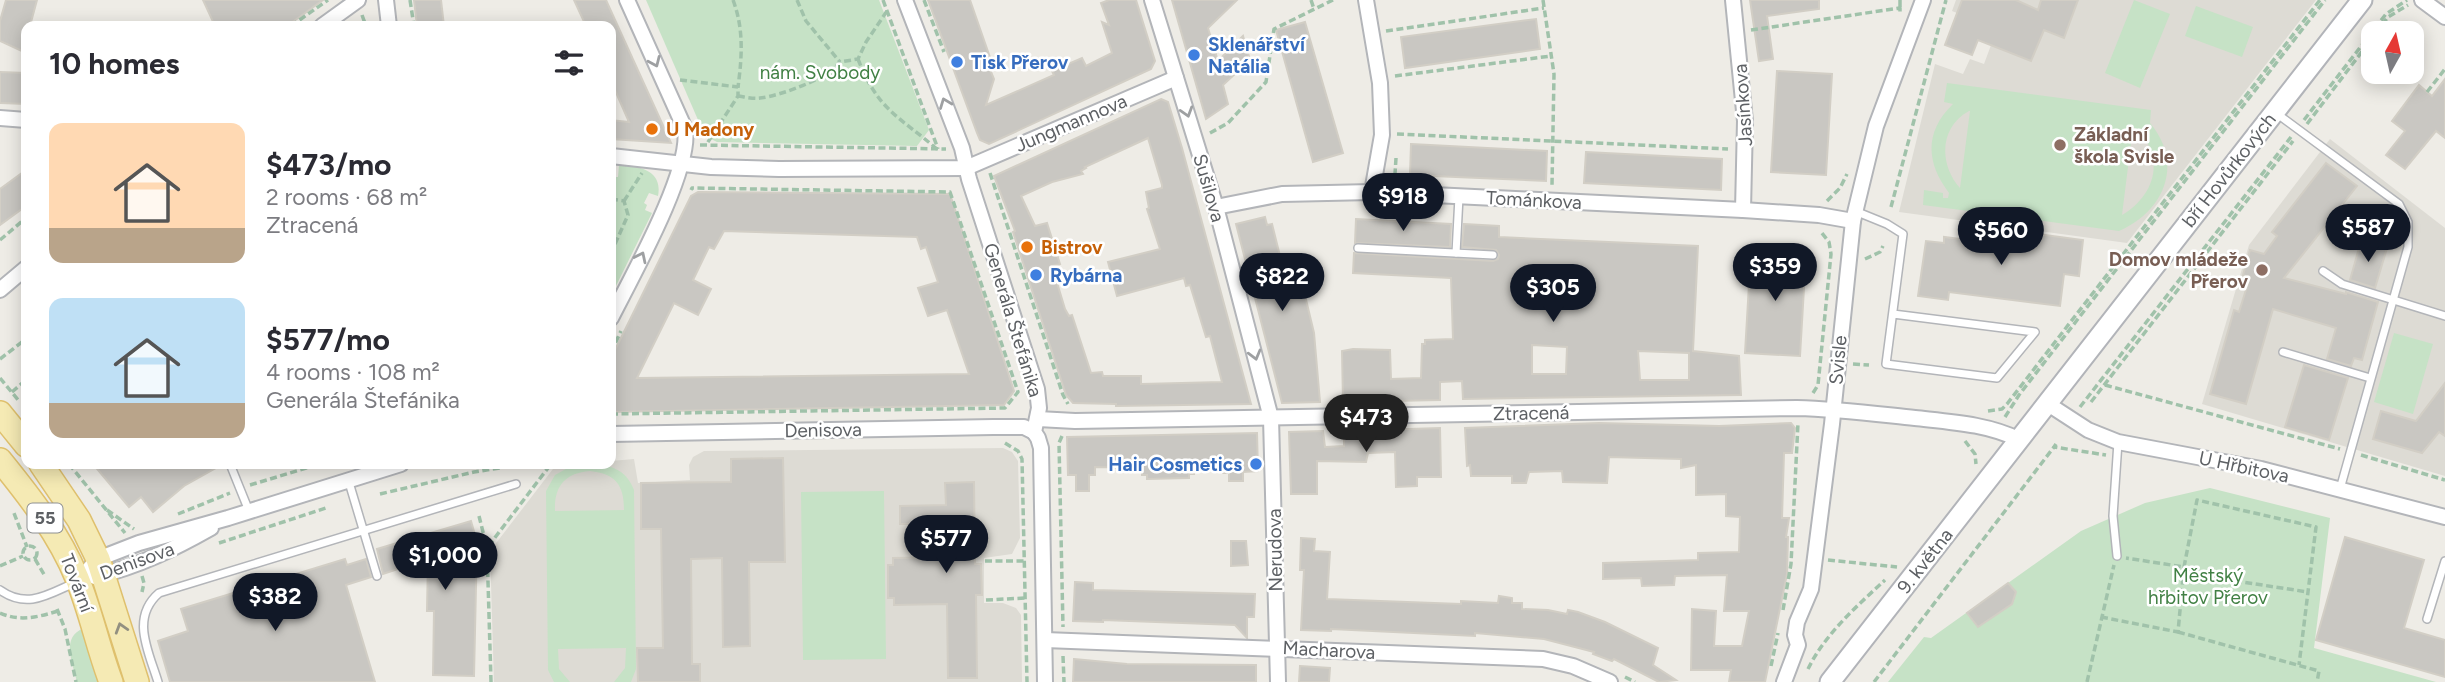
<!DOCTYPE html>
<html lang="en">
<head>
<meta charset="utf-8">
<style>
	:root { --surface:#fff; --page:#f2f2f3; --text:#2b2b33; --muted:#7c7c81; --accent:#111827 }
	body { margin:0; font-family:Figtree,sans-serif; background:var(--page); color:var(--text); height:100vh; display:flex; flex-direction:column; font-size:26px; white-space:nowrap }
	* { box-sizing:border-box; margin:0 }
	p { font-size:23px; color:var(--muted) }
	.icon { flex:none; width:38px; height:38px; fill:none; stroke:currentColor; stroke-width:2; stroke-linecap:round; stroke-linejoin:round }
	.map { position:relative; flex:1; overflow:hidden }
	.panel { position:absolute; left:21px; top:21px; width:595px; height:448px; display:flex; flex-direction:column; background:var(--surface); border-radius:14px; box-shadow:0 4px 18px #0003 }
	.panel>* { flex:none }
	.needle { width:46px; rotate:8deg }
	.controls { position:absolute; left:2361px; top:21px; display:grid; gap:14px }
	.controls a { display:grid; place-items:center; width:63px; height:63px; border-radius:14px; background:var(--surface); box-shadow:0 4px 18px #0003; font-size:35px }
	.price { position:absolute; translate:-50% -60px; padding:0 16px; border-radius:24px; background:var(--accent); color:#fff; font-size:23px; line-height:46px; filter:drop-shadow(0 2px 4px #0008) }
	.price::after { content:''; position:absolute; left:50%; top:42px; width:21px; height:16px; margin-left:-10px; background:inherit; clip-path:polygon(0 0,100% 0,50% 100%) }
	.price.on { background:#222; color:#fff }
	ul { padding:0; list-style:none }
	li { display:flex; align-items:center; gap:21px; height:175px; padding:0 28px }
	li span { display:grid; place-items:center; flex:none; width:196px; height:140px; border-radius:14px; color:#555 }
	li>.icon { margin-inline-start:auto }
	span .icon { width:84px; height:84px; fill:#fffc; stroke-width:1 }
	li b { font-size:30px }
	h2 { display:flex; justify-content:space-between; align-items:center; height:84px; padding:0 28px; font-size:30px }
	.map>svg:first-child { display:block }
	.education { fill:#dddbd4 }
	.green { fill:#c6e2c6; fill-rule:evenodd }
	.building { fill:#c9c7c2; stroke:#d2cec5; stroke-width:2; fill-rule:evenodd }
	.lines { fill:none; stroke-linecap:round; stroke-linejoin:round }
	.service-casing { stroke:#b3b5b9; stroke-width:10 }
	.minor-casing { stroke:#b3b5b9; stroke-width:18 }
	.secondary-casing { stroke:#b2b4b9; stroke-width:23 }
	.primary-casing { stroke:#dfc06d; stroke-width:26 }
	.path { stroke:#a0c2aa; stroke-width:3.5; stroke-dasharray:7 3.5; stroke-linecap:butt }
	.service { stroke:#fff; stroke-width:7 }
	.minor { stroke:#fff; stroke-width:14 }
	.secondary { stroke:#fff; stroke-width:19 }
	.primary { stroke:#f5eab4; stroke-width:23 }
	.oneway { stroke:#9ea0a2 }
	.oneway2 { stroke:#929080 }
	.shop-dot { fill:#3f7fe0; stroke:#fff; stroke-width:2.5 }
	.food-dot { fill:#e8710a; stroke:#fff; stroke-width:2.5 }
	.education-dot { fill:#8d6e63; stroke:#fff; stroke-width:2.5 }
	.labels { text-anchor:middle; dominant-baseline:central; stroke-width:5; stroke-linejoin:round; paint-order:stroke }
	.shield { fill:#fff; stroke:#8e9092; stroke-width:2 }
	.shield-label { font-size:18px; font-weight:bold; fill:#5d6064 }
	.shop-label { font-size:19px; font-weight:bold; fill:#366cbe; stroke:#fff; text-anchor:start }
	.park-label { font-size:19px; fill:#418044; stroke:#fff }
	.street-label { font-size:19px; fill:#5d6064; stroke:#fff }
	.food-label { font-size:19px; font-weight:bold; fill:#c56008; stroke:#fff; text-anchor:start }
	.education-label { font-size:19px; font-weight:bold; fill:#785e54; stroke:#fff; text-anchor:start }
</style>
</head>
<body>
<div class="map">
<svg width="2445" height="682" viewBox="0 0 2445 682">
	<rect width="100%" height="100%" fill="#eeece6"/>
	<!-- education -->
	<g class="education">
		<path d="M1956 0H2316L2127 243 1899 212 1935 64 1963 74 1970 59 1984 64 1997 29 1952 11Z"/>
		<path d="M2330 139 2445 228V476L2202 404 2249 245Z"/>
		<path d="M1003 448 1012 452 1018 461 1020 538 1012 554 984 558V603H1003L1016 608 1021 615 1022 682H494L490 551 556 465 611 464V461L634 459 638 483 690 480 689 465 693 457 704 451Z"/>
	</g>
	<!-- green -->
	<g class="green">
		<path d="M646 0H879L929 130 917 146 717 142 705 136Z"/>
		<path d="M2134 0 2170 14 2140 88 2105 73Z"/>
		<path d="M2196 6 2253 27 2242 57 2185 36Z"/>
		<path d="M1947 83 2151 110 2150 123C2184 163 2165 211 2119 231L1923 205 1924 190 1943 193V198H1948L1949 193C1926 163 1924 132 1953 104L1944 102ZM1969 111H1970L1960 188C1939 165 1939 127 1969 111ZM2133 127C2141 131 2146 140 2150 148 2161 175 2146 201 2122 215Z"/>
		<path d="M619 165C639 166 663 170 658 196L649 193 644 203 647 205 645 210 652 213 611 296V177H618Z"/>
		<path d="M2394 333 2433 344 2413 414 2374 402Z"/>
		<path d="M575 464C600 464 624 463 634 490L636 669 631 682H614L625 668 626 648 558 649 559 669 570 682H554L548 670 546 491 555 475ZM590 471C616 474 624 485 624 510L555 511C554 486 565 473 590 471Z"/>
		<path d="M2210 488 2330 518 2314 648 2436 682H1888L1924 637 1931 638 2081 531 2145 503Z"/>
		<path d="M884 491 886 659 803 660 801 492Z"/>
		<path d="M84 628 102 682H77C73 663 60 637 84 628Z"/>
	</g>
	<!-- building -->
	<g class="building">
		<path d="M6 0H37L30 26H26V37L22 51 0 41V21Z"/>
		<path d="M203 0H323L287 26H215Z"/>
		<path d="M414 0H441L444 26H417Z"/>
		<path d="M574 0H606L671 143 611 139V120L629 122 611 81V26H586Z"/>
		<path d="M928 0H970L993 66 989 67 994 79 986 105 1054 75 1052 71 1082 58 1086 66 1112 53 1102 22 1109 25 1101 3 1109 0H1136L1155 61 1151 69 989 144 980 140 977 133Z"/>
		<path d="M1172 0H1237L1208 28 1218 61 1243 36 1250 60 1223 85 1228 104 1206 119Z"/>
		<path d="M1750 0H1819V9L1767 16 1773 59 1759 61Z"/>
		<path d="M1962 0H2016L2038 10 2041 0H2078L2064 38 2044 30 2031 61 1978 40 1972 55 1945 45Z"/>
		<path d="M1536 19 1540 49 1405 68 1401 37Z"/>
		<path d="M1305 22 1343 153 1313 162 1276 30Z"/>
		<path d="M1777 71 1832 74 1826 175 1771 172Z"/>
		<path d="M0 72 26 73V104L0 103Z"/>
		<path d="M2445 79V138L2436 131 2405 169 2386 155 2405 131 2392 121 2419 85 2432 96Z"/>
		<path d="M1161 99 1168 102 1182 148 1251 404 1116 406V404L1073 403 1066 395 1013 232 1015 231 994 176ZM1148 138 1162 185V188L1146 192 1149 208 1147 209 1160 249 1108 262 1117 296 1184 278 1186 286 1190 285 1206 337 1210 336 1222 382 1141 384V376H1103L1102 372 1091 373 1072 315 1069 316 1065 309 1052 266 1060 264 1047 223 1035 226 1021 196 1052 182 1083 174 1081 171 1086 168 1085 167Z"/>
		<path d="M1411 144 1547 151 1546 181 1410 175Z"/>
		<path d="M1586 152 1722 159 1721 190 1584 183Z"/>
		<path d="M2326 163 2357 186 2284 278 2346 294V292L2378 302 2362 360 2354 358 2351 366 2327 359 2336 328 2273 309 2246 404 2210 394 2234 310 2239 312 2250 277 2243 275 2250 250 2264 254 2277 236 2272 232Z"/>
		<path d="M26 170V206L0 225V189Z"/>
		<path d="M698 192 950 194 1014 391 1004 405 611 412V358L691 196ZM724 231 917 237 921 249 926 247 938 282 918 288 928 316 947 310 969 374 637 378 674 303 698 315 711 289 693 280 709 247 714 249Z"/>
		<path d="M1265 217 1267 225 1272 224 1284 272 1307 267 1311 285 1303 287 1314 333 1320 402 1282 403 1236 224Z"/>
		<path d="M1356 219 1451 224 1450 247 1355 243Z"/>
		<path d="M1464 224 1499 226V237L1698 246 1693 351 1739 356 1741 395 1463 399 1462 381 1440 382V400L1343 402 1342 351 1353 349 1390 350 1391 379 1421 378 1422 344H1425V340L1453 339 1451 278 1353 273 1354 253 1493 261 1498 259 1499 255 1496 250 1462 247ZM1532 345 1567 347 1566 374H1532ZM1638 351 1689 353V380H1640Z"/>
		<path d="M2001 229 2083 240 2079 276 2064 274 2060 306 1949 292 1948 300 1918 296 1926 241 1944 243V237L1999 244Z"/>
		<path d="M2361 241 2387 248 2375 288 2350 280Z"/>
		<path d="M1751 250 1806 254 1800 356 1745 353Z"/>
		<path d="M2304 365 2348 378 2329 440 2285 427Z"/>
		<path d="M2445 383V436L2439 432 2422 453 2373 439 2381 411 2416 421Z"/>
		<path d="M1599 423 1719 426 1791 423 1795 428 1792 453H1784L1782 518H1789L1786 537H1788L1787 574 1765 682H1729L1731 670H1691L1692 609 1716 611 1714 646H1742L1749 611H1724L1727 575 1675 576 1674 585 1642 586 1641 578 1603 579V563L1698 560V553L1739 552 1740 517 1726 516V494L1696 495V465L1681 468V459L1609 457 1607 483 1563 482 1562 471 1529 472 1526 483H1512V476H1471L1470 465 1467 466 1465 428Z"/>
		<path d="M1440 428 1441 477H1417V486L1396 487 1395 452 1368 453 1366 462 1317 461V494H1291L1289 432 1323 431 1325 447 1344 446V431Z"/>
		<path d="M1257 433 1258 471 1243 472V481H1229V473H1223L1222 468 1194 470V474H1189V478L1147 479V475H1142V468L1095 467V475H1089V491H1076V475H1068L1067 437Z"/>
		<path d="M783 458 785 562H749L750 646 723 647 722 558 691 559 692 664H700V682H638L637 648H663L661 529H641V483L731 482V459Z"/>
		<path d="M93 464H223L184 486 153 512 141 497 129 507Z"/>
		<path d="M974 482 975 564H981L982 595H976L977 678H948L947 604 894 605V598H888V565H893V558L947 557 946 524H900V506L946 505 945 483Z"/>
		<path d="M471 521 477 542 474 676 433 675 434 611H427L428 559 383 574 377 549Z"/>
		<path d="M2345 537 2424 560 2404 628 2445 640V677L2316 640Z"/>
		<path d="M1301 538 1315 539 1314 551 1330 552 1327 599 1461 604V601L1498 603 1499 596 1512 598V603H1522V609L1548 610 1567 614 1568 610 1578 612 1605 622 1658 648 1653 665 1676 680 1659 682 1614 659 1612 661 1593 654 1594 652 1544 639 1475 633V636L1331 629V631L1301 630 1304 570H1300Z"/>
		<path d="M1231 541H1246L1248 565 1231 566Z"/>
		<path d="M345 559 347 565 366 559 371 577 346 585 375 682H170L158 641 188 631 181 609Z"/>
		<path d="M1075 582 1093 583V590L1255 594 1254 617H1247V638L1235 625 1103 620V622L1073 621Z"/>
		<path d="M2008 583 2016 592 2012 604 1978 627 1967 613Z"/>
		<path d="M1074 659 1127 664 1256 665V682H1073Z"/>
		<path d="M1300 666 1330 668 1329 682H1299Z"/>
	</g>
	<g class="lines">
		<!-- service casing -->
		<g class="service-casing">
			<g id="service">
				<path d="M2276 113 2399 204 2408 222V247L2340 489"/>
				<path d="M1855 211 1887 224 1903 234 1886 364 1997 378 2035 332 1893 314"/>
				<path d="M1358 248 1493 255"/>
				<path d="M1456 253 1459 197"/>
				<path d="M2323 271 2342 284 2445 316"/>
				<path d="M2283 352 2370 378"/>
				<path d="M230 464 249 511"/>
				<path d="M348 479 377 576"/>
				<path d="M2117 556 2113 516 2118 442"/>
				<path d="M0 590C27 609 47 595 74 583"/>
				<path d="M2427 619 2445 561"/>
				<path d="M158 682C149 652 130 618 159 593L516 484"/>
			</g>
		</g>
		<!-- minor casing -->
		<g class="minor-casing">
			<g id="minor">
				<path d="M386 0 389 26"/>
				<path d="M905 0 962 148 969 179 1037 389 1039 408 1034 432 1038 438 1041 448 1045 682"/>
				<path d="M1152 0 1216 207 1271 418 1278 682"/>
				<path d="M1366 0 1380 83 1382 135 1372 192"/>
				<path d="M1733 0 1745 121 1743 210"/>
				<path d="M2422 0 2445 17"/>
				<path d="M322 26 358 0"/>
				<path d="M0 118 26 120"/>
				<path d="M611 156 711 167 779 169 966 168 1176 78"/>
				<path d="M1216 207 1282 194 1372 192 1743 210 1819 215 1853 221"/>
				<path d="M0 290 26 268"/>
				<path d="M611 318C631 278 692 170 685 129L627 0"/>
				<path d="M2048 404 2088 430 2118 442 2261 469 2445 517"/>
				<path d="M1038 419 1075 421 1797 408C1837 409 1876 414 1915 418 1951 422 1988 424 2020 440"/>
				<path d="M611 434 993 427H1024L1034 432"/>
				<path d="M95 577C139 566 172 550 211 528"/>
				<path d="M78 581 98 559 139 543 228 518 401 464"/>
				<path d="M1045 640 1543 659 1573 666 1610 682"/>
				<path d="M1784 682 1798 645 1795 635 1797 622 1811 589 1832 424 1853 221 1876 126 1923 0"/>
			</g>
		</g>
		<!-- secondary casing -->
		<g class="secondary-casing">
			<path id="secondary" d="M1830 682 2362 0"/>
		</g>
		<!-- primary casing -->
		<g class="primary-casing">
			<g id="primary">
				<path d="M0 413 26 445"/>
				<path d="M0 460C30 497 59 534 77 578 91 612 98 648 111 682"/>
				<path d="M41 464 79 520 98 559 137 682"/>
			</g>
		</g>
		<!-- path -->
		<g class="path">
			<path d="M410 0 414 26"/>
			<path d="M733 0C744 29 742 57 738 87"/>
			<path d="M797 0 806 21 840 62"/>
			<path d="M883 0 938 149"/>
			<path d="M924 0 944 52"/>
			<path d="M1311 0 1314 9"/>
			<path d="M1543 0 1554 74 1552 185"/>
			<path d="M1900 0V8"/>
			<path d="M362 15 366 26"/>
			<path d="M291 26 328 0"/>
			<path d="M1751 30 1900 8V14"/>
			<path d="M1386 31 1544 8"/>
			<path d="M2376 33 2388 17 2408 5"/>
			<path d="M858 59C878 111 899 116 938 150"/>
			<path d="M1395 76 1551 56"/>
			<path d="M680 80 738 87V96L706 145"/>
			<path d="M2427 92 2445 69"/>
			<path d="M738 96C745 97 753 99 760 98 780 96 829 78 840 62L858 59 866 42 887 11"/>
			<path d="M2304 120 2386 14 2407 0"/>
			<path d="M2307 124 2373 37"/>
			<path d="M1210 133 1228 123 1266 82 1274 29 1333 0"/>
			<path d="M1397 134 1728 149"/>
			<path d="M700 145 946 149"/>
			<path d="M1396 158 1395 174 1399 177"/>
			<path d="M990 173 1063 395 1068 404"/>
			<path d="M611 199 624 201 628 215 611 253"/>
			<path d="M624 201 642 173"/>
			<path d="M1827 201 1840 188 1847 174"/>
			<path d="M1891 207 1946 0"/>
			<path d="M0 240 26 218"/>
			<path d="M1865 259 1880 252 1883 246"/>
			<path d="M611 352 621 331"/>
			<path d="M0 359 26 339"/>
			<path d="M1853 364 1869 365"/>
			<path d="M0 378 19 401"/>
			<path d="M2105 385 2340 449"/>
			<path d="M12 392 26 380"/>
			<path d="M1813 393 1818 385 1831 254 1829 242 1821 232"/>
			<path d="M2091 402 2293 141"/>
			<path d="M2080 407 2291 137"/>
			<path d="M1988 411 2002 409 2007 404 2320 0"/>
			<path d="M611 414 1005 408 1018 392 950 192 692 188 691 190"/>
			<path d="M2005 417 2019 395 2325 0"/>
			<path d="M1062 436 1059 443 1063 627"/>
			<path d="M1965 441 1975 454 1976 464"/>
			<path d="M1005 443 1018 451 1022 459 1027 682"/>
			<path d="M2056 444 2054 447 2106 455"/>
			<path d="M2361 455 2445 480"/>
			<path d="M69 464 125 533"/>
			<path d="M250 485 320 464"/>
			<path d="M380 494 474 472 524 464"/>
			<path d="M107 510 134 529"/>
			<path d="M14 513 27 547"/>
			<path d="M178 514 230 493"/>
			<path d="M479 516 487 548"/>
			<path d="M219 543 326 508"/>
			<circle cx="30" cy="553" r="7"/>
			<path d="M35 559 45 576"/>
			<path d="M1828 560 1897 567"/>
			<path d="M985 561H1024"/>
			<path d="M0 566 23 556"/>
			<path d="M2184 567 2197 500 2316 527 2299 665"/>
			<path d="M2183 573 2308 592"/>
			<path d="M142 576 144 583 142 592"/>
			<path d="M986 600 1025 598"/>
			<path d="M57 609 65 629 76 682"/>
			<path d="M1783 610 1791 564 1798 423"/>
			<path d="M0 613C20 622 38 617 58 611"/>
			<path d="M2101 617 2178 632 2184 567 2126 558"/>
			<path d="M2178 632 2319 671 2317 682"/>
			<path d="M1063 656 1064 682"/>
			<path d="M1771 666 1778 633"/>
			<path d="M1808 669C1825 634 1857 606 1885 580"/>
			<path d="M1625 677 1635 682"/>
			<path d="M491 682 487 548 551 464"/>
			<path d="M1874 682 2054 447"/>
			<path d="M2087 682 2114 565"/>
		</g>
		<!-- service -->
		<use href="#service" class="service"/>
		<!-- minor -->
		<use href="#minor" class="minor"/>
		<!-- secondary -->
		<use href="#secondary" class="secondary"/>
		<!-- primary -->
		<use href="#primary" class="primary"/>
	</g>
	<!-- one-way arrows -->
	<defs><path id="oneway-chevron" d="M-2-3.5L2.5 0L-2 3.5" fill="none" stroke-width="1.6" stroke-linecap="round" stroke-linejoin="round" transform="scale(1.75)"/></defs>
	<g class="oneway">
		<use href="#oneway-chevron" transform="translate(655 62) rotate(66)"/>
		<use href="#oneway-chevron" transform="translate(945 103) rotate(-111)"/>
		<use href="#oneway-chevron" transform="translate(1187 112) rotate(73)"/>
		<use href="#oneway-chevron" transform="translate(641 257) rotate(-64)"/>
		<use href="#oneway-chevron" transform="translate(1255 355) rotate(75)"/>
	</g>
	<use class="oneway2" href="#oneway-chevron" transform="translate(121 628) rotate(-107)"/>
	<!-- markers -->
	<g class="shop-dot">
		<circle cx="1194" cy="55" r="7"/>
		<circle cx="957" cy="62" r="7"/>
		<circle cx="1036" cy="275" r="7"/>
		<circle cx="1256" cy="464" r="7"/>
	</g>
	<g class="food-dot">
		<circle cx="652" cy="129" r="7"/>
		<circle cx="1027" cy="247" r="7"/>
	</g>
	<g class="education-dot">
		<circle cx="2060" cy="145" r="7"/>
		<circle cx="2262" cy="270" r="7"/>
	</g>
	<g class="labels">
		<!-- shield labels -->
		<rect class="shield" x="27.5" y="503.5" width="35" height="29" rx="5"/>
		<g class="shield-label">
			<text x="45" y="518">55</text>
		</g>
		<!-- shop labels -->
		<g class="shop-label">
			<text x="1208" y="44">Sklenářství<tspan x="1208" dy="22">Natália</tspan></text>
			<text x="971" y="62">Tisk Přerov</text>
			<text x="1050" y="275">Rybárna</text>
			<text x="1242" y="464" text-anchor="end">Hair Cosmetics</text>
		</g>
		<!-- park labels -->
		<g class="park-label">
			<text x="820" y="72">nám. Svobody</text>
			<text x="2208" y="575">Městský<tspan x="2208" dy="22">hřbitov Přerov</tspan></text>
		</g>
		<!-- street labels -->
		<g class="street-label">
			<text transform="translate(1743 105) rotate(-94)">Jasínkova</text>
			<text transform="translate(1071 123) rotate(-23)">Jungmannova</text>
			<text transform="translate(2229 170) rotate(-52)">bří Hovůrkových</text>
			<text transform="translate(1209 188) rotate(74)">Sušilova</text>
			<text transform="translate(1534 200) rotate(3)">Tománkova</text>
			<text transform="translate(1013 320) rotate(73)">Generála Štefánika</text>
			<text transform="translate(1838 360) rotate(-85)">Svisle</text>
			<text transform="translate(1531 413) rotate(-1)">Ztracená</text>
			<text transform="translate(823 430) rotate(-1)">Denisova</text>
			<text transform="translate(2244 467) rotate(12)">U Hřbitova</text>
			<text transform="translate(1275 550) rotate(-91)">Nerudova</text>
			<text transform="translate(137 561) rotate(-20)">Denisova</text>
			<text transform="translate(1925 561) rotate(-52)">9. května</text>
			<text transform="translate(77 583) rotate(69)">Tovární</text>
			<text transform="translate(1329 650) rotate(3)">Macharova</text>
		</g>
		<!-- food labels -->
		<g class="food-label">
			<text x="666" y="129">U Madony</text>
			<text x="1041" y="247">Bistrov</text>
		</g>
		<!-- education labels -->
		<g class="education-label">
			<text x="2074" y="134">Základní<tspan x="2074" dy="22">škola Svisle</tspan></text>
			<text x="2248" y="259" text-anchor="end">Domov mládeže<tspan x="2248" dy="22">Přerov</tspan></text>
		</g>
	</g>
</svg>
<div class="controls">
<a><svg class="needle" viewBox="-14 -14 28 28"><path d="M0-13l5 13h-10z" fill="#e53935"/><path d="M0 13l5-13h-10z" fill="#7c7c81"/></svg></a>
</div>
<b class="price" style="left:1403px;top:233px">$918</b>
<b class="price" style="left:2368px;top:264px">$587</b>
<b class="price" style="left:2001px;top:267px">$560</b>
<b class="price" style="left:1775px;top:303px">$359</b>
<b class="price" style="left:1282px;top:313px">$822</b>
<b class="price" style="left:1553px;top:324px">$305</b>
<b class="price on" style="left:1366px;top:454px">$473</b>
<b class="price" style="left:946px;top:575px">$577</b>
<b class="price" style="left:445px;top:592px">$1,000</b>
<b class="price" style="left:275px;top:633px">$382</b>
<section class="panel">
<h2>10 homes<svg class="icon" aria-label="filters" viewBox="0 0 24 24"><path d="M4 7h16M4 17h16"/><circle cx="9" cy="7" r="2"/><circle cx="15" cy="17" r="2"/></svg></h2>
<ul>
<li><span style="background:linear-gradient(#ffd9b3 75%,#b9a48a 0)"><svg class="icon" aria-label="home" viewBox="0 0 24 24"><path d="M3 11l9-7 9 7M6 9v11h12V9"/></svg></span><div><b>$473/mo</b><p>2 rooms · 68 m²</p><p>Ztracená</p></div></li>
<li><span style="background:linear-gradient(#bfe0f5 75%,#b9a48a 0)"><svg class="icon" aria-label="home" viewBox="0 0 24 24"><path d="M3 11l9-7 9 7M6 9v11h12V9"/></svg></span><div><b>$577/mo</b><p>4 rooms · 108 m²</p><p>Generála Štefánika</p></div></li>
</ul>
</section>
</div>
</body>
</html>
